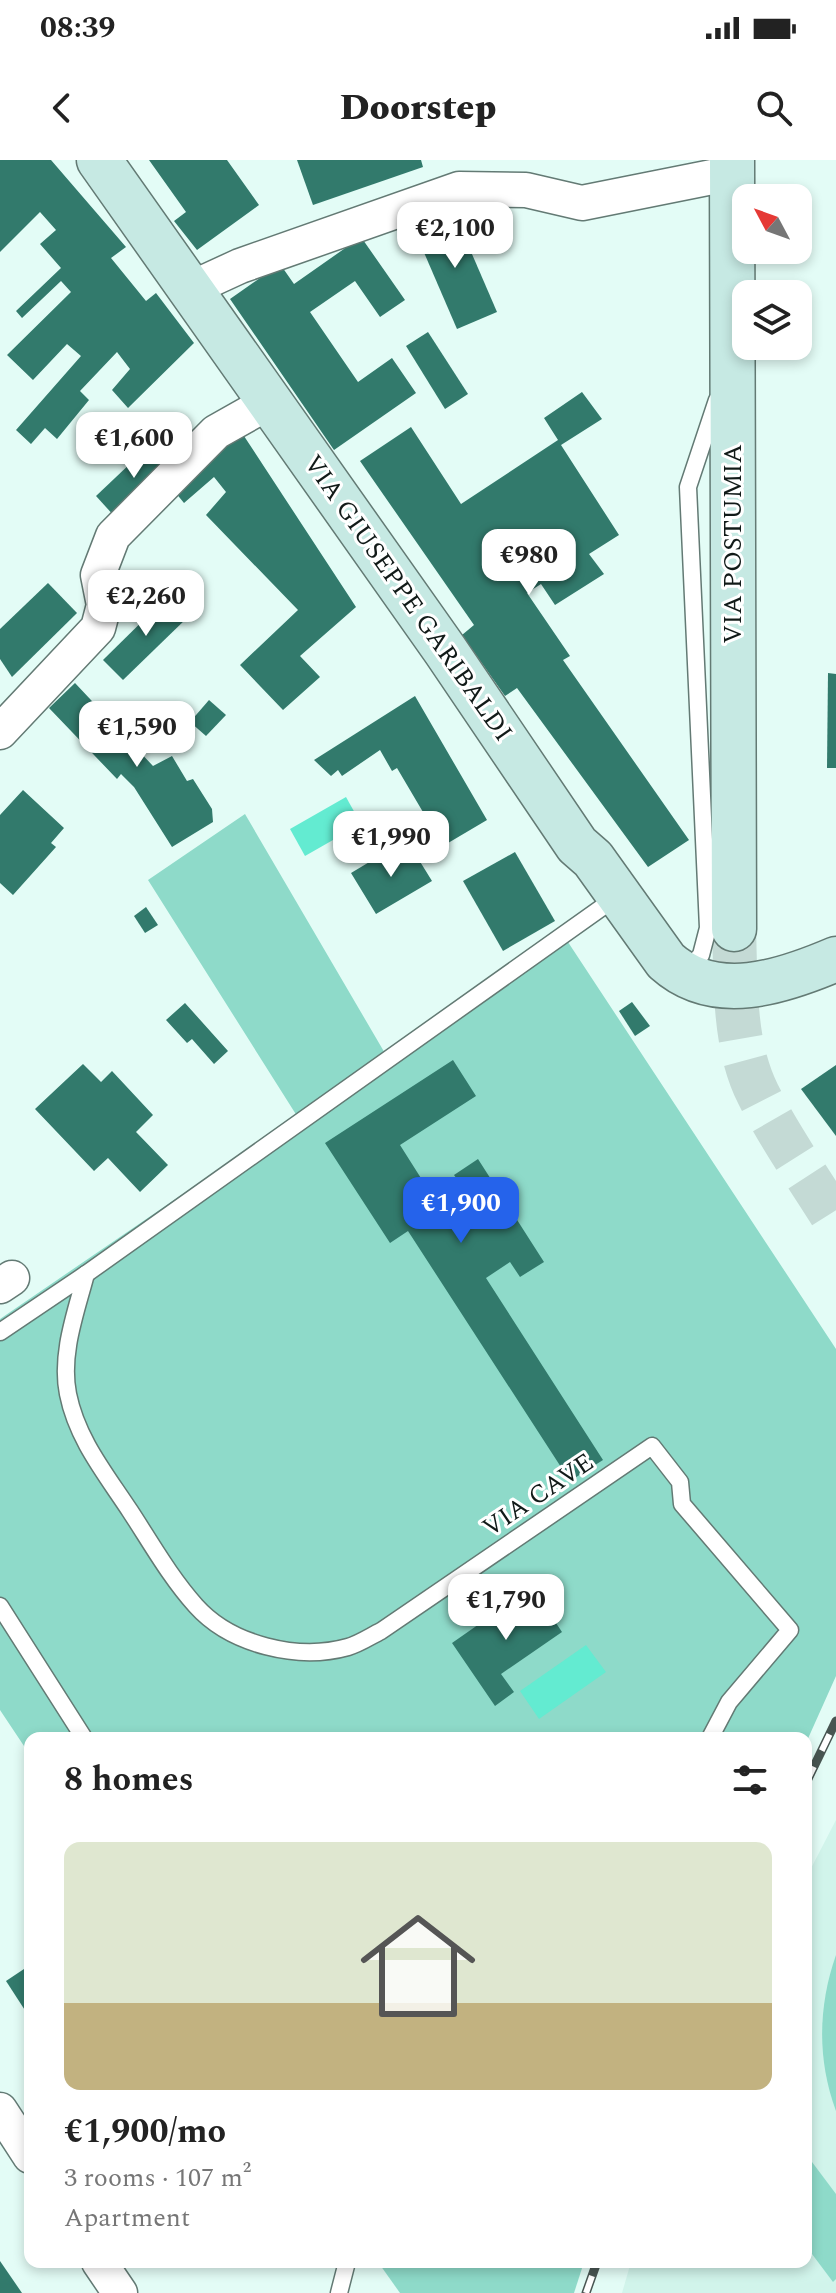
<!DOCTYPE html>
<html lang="en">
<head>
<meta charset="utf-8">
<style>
	:root { --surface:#fff; --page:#f2f2f2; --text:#222; --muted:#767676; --line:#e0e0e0; --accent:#2563eb }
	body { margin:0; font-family:Spectral,serif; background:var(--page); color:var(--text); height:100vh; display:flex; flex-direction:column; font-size:30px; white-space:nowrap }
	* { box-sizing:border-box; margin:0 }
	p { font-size:26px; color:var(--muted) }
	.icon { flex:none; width:44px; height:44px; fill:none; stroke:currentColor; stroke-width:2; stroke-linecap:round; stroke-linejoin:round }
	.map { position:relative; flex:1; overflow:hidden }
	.sheet { position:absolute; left:24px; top:1572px; width:788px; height:536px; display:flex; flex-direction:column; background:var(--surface); border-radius:16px; box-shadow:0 4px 12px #0003 }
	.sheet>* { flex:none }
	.needle { width:52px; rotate:311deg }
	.fabs { position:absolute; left:732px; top:24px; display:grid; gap:16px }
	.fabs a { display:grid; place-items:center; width:80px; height:80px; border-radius:16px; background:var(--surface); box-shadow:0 4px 12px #0003; font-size:40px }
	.price { position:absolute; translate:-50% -68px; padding:0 18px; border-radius:16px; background:#fff; color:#222; font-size:26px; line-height:52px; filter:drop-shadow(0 2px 4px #0008) }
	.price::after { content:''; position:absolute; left:50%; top:48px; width:24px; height:18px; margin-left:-12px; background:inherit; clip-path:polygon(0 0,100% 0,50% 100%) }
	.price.on { background:var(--accent); color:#fff }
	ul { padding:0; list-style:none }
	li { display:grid; align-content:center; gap:16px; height:424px; padding:0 40px }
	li+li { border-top:2px solid var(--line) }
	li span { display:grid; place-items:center; height:248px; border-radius:16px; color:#555 }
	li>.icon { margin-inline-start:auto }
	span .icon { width:144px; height:144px; fill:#fffc; stroke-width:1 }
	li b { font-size:34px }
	h2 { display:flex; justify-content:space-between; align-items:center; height:96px; padding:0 40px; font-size:34px }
	.status { display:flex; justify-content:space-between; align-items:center; height:56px; padding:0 40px; background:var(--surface); direction:ltr }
	.status svg { height:22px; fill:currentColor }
	header { display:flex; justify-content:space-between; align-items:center; height:104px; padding:0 40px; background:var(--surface); font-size:36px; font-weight:800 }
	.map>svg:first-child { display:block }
	.built { fill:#d1f4eb }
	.green { fill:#8edac9 }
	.water { fill:#63ebd1 }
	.building { fill:#327a6c }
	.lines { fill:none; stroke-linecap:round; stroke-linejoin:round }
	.secondary-tunnel { stroke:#c4dad5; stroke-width:44; stroke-dasharray:44 22; stroke-linecap:butt }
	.lane-casing { stroke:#637a74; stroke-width:19 }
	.street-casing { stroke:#637a74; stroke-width:37 }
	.secondary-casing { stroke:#637a74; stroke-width:47 }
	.lane { stroke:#fff; stroke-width:16 }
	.street { stroke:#fff; stroke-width:34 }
	.secondary { stroke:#c6e9e3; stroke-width:44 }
	.rail-casing { stroke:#485552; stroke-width:9 }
	.rail { stroke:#fff; stroke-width:6; stroke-dasharray:18; stroke-linecap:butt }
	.labels { text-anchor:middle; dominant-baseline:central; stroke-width:6; stroke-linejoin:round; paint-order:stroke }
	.street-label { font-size:26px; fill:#111a18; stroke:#fff }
</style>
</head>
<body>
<div class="status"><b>08:39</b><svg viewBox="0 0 49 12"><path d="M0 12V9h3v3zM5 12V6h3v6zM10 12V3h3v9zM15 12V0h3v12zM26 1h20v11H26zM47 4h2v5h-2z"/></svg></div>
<header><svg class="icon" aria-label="back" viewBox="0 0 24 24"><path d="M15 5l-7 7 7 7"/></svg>Doorstep<svg class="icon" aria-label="search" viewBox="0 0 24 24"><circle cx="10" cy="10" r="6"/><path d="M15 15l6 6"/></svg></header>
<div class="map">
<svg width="836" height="2133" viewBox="0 0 836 2133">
	<rect width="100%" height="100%" fill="#e3fcf6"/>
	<!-- built -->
	<path class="built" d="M836 1660V2133H622L631 2102H806V1718Z"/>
	<!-- green -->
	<g class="green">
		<path d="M245 654 386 895 564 776 836 1189V1516L806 1583V1578H30V1595L0 1550V1159L297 956 148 720Z"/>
		<path d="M836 1795V1951C817 1900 818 1846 836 1795Z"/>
		<path d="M806 1994 836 2034V2119L833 2122 806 2086Z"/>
		<path d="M378 2102H584L574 2133H400Z"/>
	</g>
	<!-- water -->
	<g class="water">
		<path d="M346 637 361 664 305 696 290 669Z"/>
		<path d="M586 1485 606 1512 539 1559 520 1531Z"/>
	</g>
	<!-- building -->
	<g class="building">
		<path d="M0 0H51L126 87 111 98 146 141 156 133 194 183 128 248 112 230 130 209 117 192 80 231 89 240 57 279 45 268 31 284 16 270 81 196 67 184 33 220 7 195 71 132 61 121 22 158 16 151 61 108 40 84 56 70 40 52 0 92Z"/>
		<path d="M149 0H227L259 45 197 90 174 61 186 52Z"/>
		<path d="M297 0H421L423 7 313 45Z"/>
		<path d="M453 50 497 152 457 169 413 67Z"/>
		<path d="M361 77 405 140 380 157 355 121 310 152 358 222 392 198 416 233 334 290 230 139 280 104 294 124Z"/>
		<path d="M428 172 468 234 445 249 406 186Z"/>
		<path d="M582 232 602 259 561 285 619 375 589 394 604 414 555 445 541 424 527 433 570 496 563 500 689 680 648 707 517 528 505 536 462 475 474 465 360 301 411 267 461 344 558 280 544 258Z"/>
		<path d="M242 273 356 447 300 496 320 517 283 550 240 505 298 450 206 355 226 332 214 317 184 343 175 332Z"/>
		<path d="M153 282 173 303 116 358 96 336Z"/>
		<path d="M48 423 77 453 12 517 0 499V469Z"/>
		<path d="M169 435 189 456 123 520 103 500Z"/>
		<path d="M828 513 836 514V608H827Z"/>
		<path d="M75 523 153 606 172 596 187 621 193 619 212 649 213 662 172 687 134 627 121 614 117 619 49 548Z"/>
		<path d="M415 536 487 660 443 686 397 608 392 611 380 590 342 616 338 610 331 616 314 600Z"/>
		<path d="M209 540 226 555 206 576 190 562Z"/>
		<path d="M23 630 64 668 51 683 56 687 13 735 0 723V655Z"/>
		<path d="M411 687 432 721 376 754 351 713 386 692 390 699Z"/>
		<path d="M515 692 555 761 503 791 463 721Z"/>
		<path d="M146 747 158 765 145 773 134 756Z"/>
		<path d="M632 842 650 866 635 876 619 851Z"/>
		<path d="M185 843 228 891 214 904 192 879 187 883 166 860Z"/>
		<path d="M453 900 476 936 400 985 438 1045 464 1029 454 1015 478 999 544 1102 520 1117 510 1102 486 1118 603 1300 570 1321 408 1071 390 1083 325 983Z"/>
		<path d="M83 904 101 922 112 911 153 955 136 972 168 1005 140 1032 108 998 94 1011 35 949Z"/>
		<path d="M836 905V976L801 929Z"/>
		<path d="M532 1427 562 1472 501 1514 514 1532 495 1546 452 1483Z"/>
		<path d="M30 1805V1858L6 1821Z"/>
		<path d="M0 2101 22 2133H0Z"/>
	</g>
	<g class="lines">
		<!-- secondary-tunnel -->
		<path class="secondary-tunnel" d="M734 769C736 823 733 884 758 934 780 978 810 1020 836 1062"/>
		<!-- lane casing -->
		<g class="lane-casing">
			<g id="lane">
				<path d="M685 812 701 795 708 768 688 327 717 240"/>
				<path d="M86 1114 618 736"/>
				<path d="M0 1172 86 1114C76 1152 60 1194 68 1234 77 1279 105 1313 130 1351 151 1383 170 1417 196 1446 231 1485 298 1501 348 1487 359 1484 371 1476 381 1471L652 1286 680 1322 682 1344 790 1470 729 1542 710 1578"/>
				<path d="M0 1446 84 1578"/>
				<path d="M339 2133 347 2102"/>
			</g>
		</g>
		<!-- street casing -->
		<g class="street-casing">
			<g id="street">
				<path d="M190 129 240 106 459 29 526 30 582 43 732 13"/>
				<path d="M0 572 98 468 104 445 98 415 113 376 216 272 271 241"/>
				<path d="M0 1126 12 1118"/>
				<path d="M0 1950 30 1996"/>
				<path d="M99 2102 120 2133"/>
			</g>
		</g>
		<!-- secondary casing -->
		<g class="secondary-casing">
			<g id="secondary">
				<path d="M99 0 445 490 577 685 593 699 666 801C715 845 782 822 836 799"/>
				<path d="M732 0 734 769"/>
			</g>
		</g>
		<!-- lane -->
		<use href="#lane" class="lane"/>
		<!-- street -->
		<use href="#street" class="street"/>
		<!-- secondary -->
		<use href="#secondary" class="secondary"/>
		<!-- rail casing -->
		<g class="rail-casing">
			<g id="rail">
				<path d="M806 1623 836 1561"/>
				<path d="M586 2133 597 2102"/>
			</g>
		</g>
		<!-- rail -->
		<use href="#rail" class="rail"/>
	</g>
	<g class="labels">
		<!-- street labels -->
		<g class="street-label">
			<text transform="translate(733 384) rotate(-90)">VIA POSTUMIA</text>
			<text transform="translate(408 438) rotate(55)">VIA GIUSEPPE GARIBALDI</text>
			<text transform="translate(538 1335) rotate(-34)">VIA CAVE</text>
		</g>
	</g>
</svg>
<div class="fabs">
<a><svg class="needle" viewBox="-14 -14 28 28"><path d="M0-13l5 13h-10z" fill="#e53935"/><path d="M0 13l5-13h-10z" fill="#767676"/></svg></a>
<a><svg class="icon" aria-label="layers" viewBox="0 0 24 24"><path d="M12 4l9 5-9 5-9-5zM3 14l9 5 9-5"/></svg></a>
</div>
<b class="price" style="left:455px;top:110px">€2,100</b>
<b class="price" style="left:134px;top:320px">€1,600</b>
<b class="price" style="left:529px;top:437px">€980</b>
<b class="price" style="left:146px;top:478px">€2,260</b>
<b class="price" style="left:137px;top:609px">€1,590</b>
<b class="price" style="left:391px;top:719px">€1,990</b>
<b class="price on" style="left:461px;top:1085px">€1,900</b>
<b class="price" style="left:506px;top:1482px">€1,790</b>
<section class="sheet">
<h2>8 homes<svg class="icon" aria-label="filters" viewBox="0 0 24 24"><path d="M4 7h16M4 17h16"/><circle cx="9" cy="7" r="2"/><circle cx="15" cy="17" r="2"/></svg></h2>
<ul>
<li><span style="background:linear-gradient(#dfe7d0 65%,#c2b280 0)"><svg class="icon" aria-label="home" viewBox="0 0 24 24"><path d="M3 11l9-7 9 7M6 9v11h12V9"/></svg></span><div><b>€1,900/mo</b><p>3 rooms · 107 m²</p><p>Apartment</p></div></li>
</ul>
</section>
</div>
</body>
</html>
